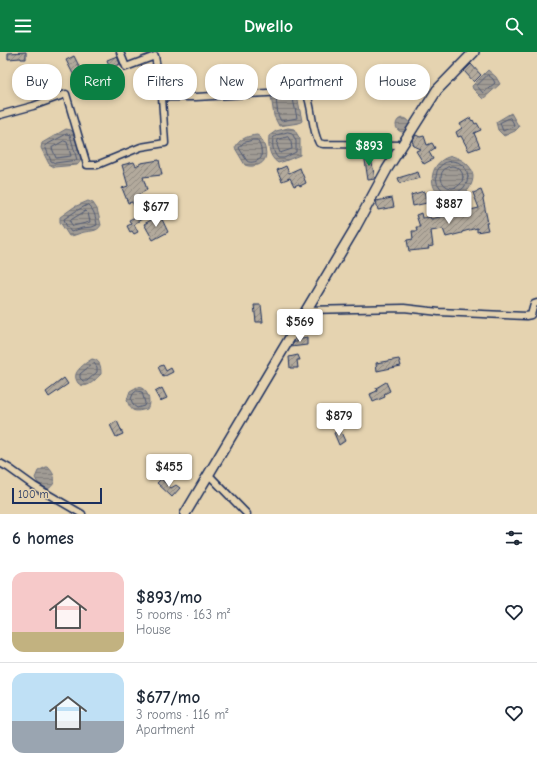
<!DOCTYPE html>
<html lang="en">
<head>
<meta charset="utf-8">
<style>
	:root { --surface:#fff; --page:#f6f6f7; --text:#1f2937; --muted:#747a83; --line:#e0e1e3; --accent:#0b8043 }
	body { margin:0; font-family:"Comic Neue",sans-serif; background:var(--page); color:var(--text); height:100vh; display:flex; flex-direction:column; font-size:15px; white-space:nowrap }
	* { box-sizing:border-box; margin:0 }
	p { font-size:13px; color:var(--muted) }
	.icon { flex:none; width:22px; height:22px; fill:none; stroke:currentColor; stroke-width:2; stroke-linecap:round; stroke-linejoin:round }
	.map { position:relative; height:462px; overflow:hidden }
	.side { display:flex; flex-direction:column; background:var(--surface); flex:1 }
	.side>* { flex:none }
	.hud { position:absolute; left:12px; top:12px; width:513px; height:36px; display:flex; gap:8px }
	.scale { position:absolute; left:12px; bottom:10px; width:90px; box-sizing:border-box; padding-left:4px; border:2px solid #1b2f5e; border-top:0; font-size:11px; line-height:14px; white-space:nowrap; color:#1b2f5e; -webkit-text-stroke:3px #e5d3b0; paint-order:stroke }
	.price { position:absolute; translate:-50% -34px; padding:0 9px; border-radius:4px; background:#fff; color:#222; font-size:13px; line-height:26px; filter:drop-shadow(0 1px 2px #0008) }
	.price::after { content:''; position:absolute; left:50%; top:24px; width:12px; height:9px; margin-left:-6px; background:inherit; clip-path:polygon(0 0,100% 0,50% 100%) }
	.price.on { background:var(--accent); color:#fff }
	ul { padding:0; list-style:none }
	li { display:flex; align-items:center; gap:12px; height:100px; padding:0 12px }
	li+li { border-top:1px solid var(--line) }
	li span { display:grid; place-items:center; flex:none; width:112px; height:80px; border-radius:12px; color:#555 }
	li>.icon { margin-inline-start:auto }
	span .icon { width:48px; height:48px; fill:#fffc; stroke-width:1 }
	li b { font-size:17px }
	h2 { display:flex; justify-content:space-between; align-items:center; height:48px; padding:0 12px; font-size:17px }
	.pill { padding:0 14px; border-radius:16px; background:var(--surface); box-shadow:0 2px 6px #0003; font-size:14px; line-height:36px }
	.pill.on { background:var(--accent); color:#fff }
	header { display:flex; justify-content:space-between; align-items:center; height:52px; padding:0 12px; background:var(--accent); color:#fff; font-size:18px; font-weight:600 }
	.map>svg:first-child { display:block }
	.water { fill:url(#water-rules); stroke:#6b707e }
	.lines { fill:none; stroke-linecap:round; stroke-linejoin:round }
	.shore { stroke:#505a74; stroke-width:1 }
	.building { fill:url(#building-hatch); stroke:#1b2f5e }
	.street-casing { stroke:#1b2f5e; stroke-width:9 }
	.secondary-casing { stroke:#1b2f5e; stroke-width:12 }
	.street { stroke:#e5d3b0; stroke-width:6 }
	.secondary { stroke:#e5d3b0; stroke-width:9 }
</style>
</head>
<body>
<header><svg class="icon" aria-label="menu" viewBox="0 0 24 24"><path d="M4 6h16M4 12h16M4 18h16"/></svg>Dwello<svg class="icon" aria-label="search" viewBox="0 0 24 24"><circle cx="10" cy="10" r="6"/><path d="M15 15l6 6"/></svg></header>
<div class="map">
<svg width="537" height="462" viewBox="0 0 537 462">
	<defs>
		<pattern id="water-rules" width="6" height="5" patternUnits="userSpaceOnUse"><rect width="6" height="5" fill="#a09b94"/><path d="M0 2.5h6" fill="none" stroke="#827f7c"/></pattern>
		<pattern id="building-hatch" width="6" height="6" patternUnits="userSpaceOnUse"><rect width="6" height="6" fill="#b3aa9c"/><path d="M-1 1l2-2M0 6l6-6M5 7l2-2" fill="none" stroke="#918b82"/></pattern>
	</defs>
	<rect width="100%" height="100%" fill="#e5d3b0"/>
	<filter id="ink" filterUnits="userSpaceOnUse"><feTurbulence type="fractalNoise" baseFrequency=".025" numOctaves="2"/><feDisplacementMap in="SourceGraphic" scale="8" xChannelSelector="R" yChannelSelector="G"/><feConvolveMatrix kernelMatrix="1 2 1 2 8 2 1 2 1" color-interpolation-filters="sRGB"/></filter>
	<g filter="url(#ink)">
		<!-- water -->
		<g class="water">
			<path d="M488 18 496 25 500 32 483 47 473 37 472 34Z"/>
			<path d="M295 41 297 43 302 69 299 71 279 74 274 64 271 44Z"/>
			<path d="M511 61 519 75 515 79 504 84 498 78 496 70Z"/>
			<circle cx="403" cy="73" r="7"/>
			<path d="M288 76 294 77 300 87V103L285 109 278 111C269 105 268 94 269 84L276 79Z"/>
			<path d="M66 77 71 78 74 81C76 90 86 107 77 113L54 115 49 112 41 96 42 91Z"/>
			<path d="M257 83 260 85C265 93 271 108 258 113 254 114 250 115 245 113L235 96C239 87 247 84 257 83Z"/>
			<path d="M452 104C466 108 479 119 470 135 468 140 463 142 458 144 428 154 422 110 452 104Z"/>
			<path d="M88 149 93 151 97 157 101 173C97 181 89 178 81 181 77 182 74 184 69 184L60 170V165L74 155Z"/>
			<path d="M92 307C100 308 101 314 101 322 96 327 86 339 78 331 76 328 75 325 76 322 78 316 87 310 92 307Z"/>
			<path d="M137 335C147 335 152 349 147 357 135 360 131 361 127 348L130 339Z"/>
			<path d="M46 415H48C55 422 58 431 48 437L38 431 35 426 38 419Z"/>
		</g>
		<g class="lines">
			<!-- shore -->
			<g class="shore">
				<path d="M488 23 493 27 495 31 483 41 477 34Z"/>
				<path d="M292 45 293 47 297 66 281 69 278 63 276 47Z"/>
				<path d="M510 66 513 70 514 74 503 79 500 71Z"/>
				<path d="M288 80 292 81 296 89V100L284 106H278C273 101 272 93 273 86L277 83Z"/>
				<path d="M67 82 70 83 77 108 55 111 51 109 45 94Z"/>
				<path d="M288 85 291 90 292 97 280 101 277 93 278 88Z"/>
				<path d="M253 88H257C261 94 262 99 261 106 258 109 251 112 247 109L239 96 243 91Z"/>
				<path d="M64 89 67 90 71 104 56 106 52 96Z"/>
				<circle cx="452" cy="125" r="16"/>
				<circle cx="452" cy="125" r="11"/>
				<path d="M88 153C94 157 96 166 97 173L92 175 82 176 71 180 66 173 64 167 76 159Z"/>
				<path d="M86 159 88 161 90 170 73 174 70 170 71 168Z"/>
				<path d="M94 311 97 315V320L87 329H83L80 326V322L86 317Z"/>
				<path d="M137 339 142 340 145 351 144 354 137 356 133 353 131 347 133 342Z"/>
			</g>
		</g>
		<!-- building -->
		<g class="building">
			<path d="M26 0V7H21V6L8 7V1Z"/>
			<path d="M74 4 82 20 74 24 66 8Z"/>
			<path d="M117 4 120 12 110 16 107 8Z"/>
			<path d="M471 12 481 23 474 30 464 19Z"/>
			<path d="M412 13 418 26 416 27 422 41 416 43V42L406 46 401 35 399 36 394 25 392 26 390 22 398 17Z"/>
			<path d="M470 66 472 69 473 68 475 72 477 71 481 78 474 81 480 95 469 99 461 84 458 85 456 80 462 76 460 72Z"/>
			<path d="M416 83 420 85 424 84 427 93 432 91 435 96 429 100 433 107 424 112 416 99 421 97 414 94 412 89Z"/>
			<path d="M370 101 375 127 368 128 364 102Z"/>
			<path d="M159 108 162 123 143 125 147 138 138 143 140 149 137 150 145 165 134 172 138 180 134 182 132 179 130 180 127 174 131 172 129 168 139 163 132 150 128 151 122 136 128 134 122 113 134 110 136 114 141 111Z"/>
			<path d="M286 114 289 121 300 116 306 131 300 134 299 132 294 134 290 126 282 129 277 118Z"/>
			<path d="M418 120 420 126 400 131 398 126Z"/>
			<path d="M481 138 484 146 483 147 488 171H486L488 178 477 180V176L462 180V181L446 185 443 177 431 179 433 194 428 195 429 197 409 199 407 188 413 187 412 179H417L416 175H420L416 163 421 161 422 166 430 165 431 167 479 156 473 141Z"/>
			<path d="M424 139 427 151 413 154 411 143Z"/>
			<path d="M392 146 394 155 378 158 376 149Z"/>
			<path d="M160 163 168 180 153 188 144 172Z"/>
			<path d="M254 253H261L263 270H256Z"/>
			<path d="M307 286V293L291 295 294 290H297V288Z"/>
			<path d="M298 303 300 308H297L298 316H290L289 305Z"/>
			<path d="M399 307 401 314 377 319 376 311Z"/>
			<path d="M163 313 166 319 171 316 173 320 163 325 158 315Z"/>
			<path d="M64 326 68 332 49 345 46 340Z"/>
			<path d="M386 330 390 339 384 342 385 345 373 350 370 342 377 339 376 336Z"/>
			<path d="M162 336 167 346 160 349 155 340Z"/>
			<path d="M117 369 123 382 116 385 110 373Z"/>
			<path d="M340 378 345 389 339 393 334 381Z"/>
			<path d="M161 427 171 436 176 433 180 436 172 445 157 431Z"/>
		</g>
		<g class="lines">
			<!-- street casing -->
			<g class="street-casing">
				<g id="street">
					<path d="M162 45H196L303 39 306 40C313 56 311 76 319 91L323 92 403 93"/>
					<path d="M0 63 33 54 66 42 87 113H97L141 95 165 91 162 45 155 4 126 15 120 0"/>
					<path d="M306 258 404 256 439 260 526 264 531 263 534 252 537 251"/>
					<path d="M0 411 9 416 34 434 82 462"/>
					<path d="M208 422 247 462"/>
				</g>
			</g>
			<!-- secondary casing -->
			<g class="secondary-casing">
				<path id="secondary" d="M185 462 354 178 387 117 437 38 474 0"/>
			</g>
			<!-- street -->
			<use href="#street" class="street"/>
			<!-- secondary -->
			<use href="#secondary" class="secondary"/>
		</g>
	</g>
</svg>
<div class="scale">100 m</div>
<b class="price on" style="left:369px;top:115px">$893</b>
<b class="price" style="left:449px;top:173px">$887</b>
<b class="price" style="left:156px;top:176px">$677</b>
<b class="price" style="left:300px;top:291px">$569</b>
<b class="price" style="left:339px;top:385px">$879</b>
<b class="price" style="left:169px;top:436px">$455</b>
<div class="hud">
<a class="pill">Buy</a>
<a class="pill on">Rent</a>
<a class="pill">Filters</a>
<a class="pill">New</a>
<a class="pill">Apartment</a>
<a class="pill">House</a>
</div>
</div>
<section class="side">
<h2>6 homes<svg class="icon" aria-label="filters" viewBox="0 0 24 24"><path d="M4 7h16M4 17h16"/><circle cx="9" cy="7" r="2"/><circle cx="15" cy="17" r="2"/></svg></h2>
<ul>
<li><span style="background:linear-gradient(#f6c9c9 75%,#c2b280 0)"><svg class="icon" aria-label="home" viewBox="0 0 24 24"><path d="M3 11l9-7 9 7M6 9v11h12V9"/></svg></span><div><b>$893/mo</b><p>5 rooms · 163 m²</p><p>House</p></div><svg class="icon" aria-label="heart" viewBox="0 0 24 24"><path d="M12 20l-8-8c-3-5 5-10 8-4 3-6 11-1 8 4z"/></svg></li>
<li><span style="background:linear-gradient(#bfe0f5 60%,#9aa5b1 0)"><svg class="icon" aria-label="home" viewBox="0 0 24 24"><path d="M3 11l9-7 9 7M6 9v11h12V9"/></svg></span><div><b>$677/mo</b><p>3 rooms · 116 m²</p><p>Apartment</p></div><svg class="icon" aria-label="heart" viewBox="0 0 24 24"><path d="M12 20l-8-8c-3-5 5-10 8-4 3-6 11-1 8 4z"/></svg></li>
</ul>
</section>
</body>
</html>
